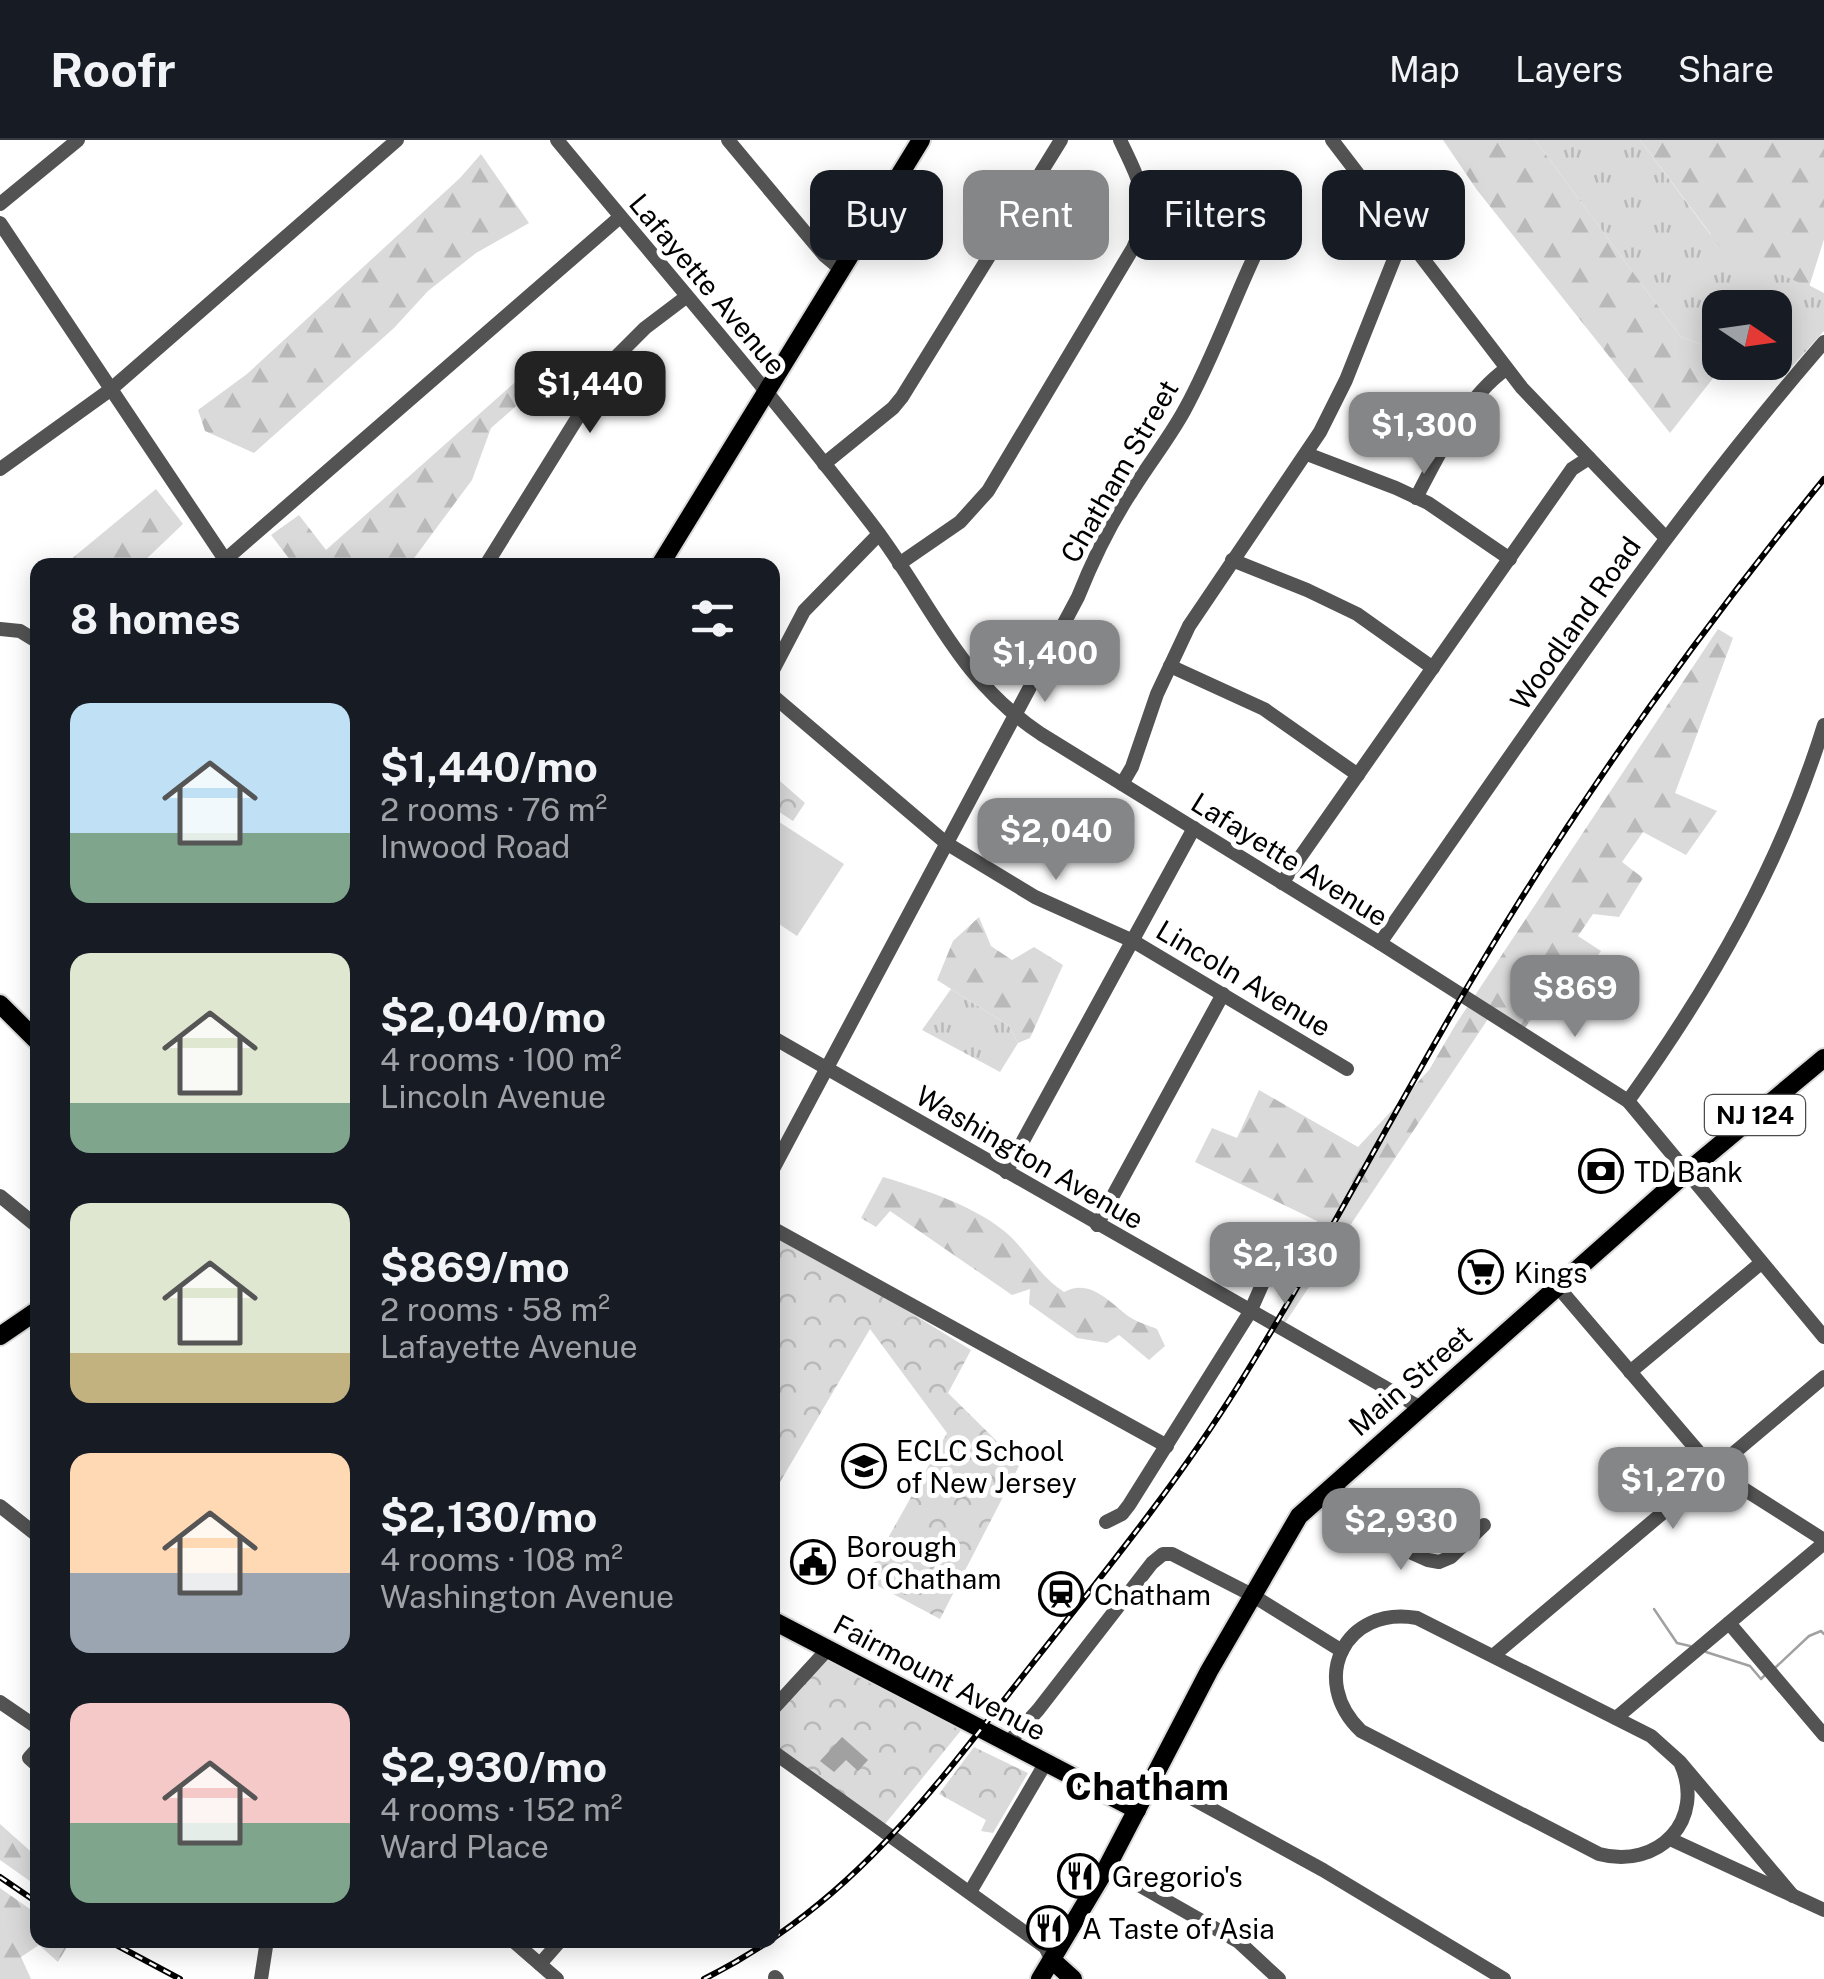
<!DOCTYPE html>
<html lang="en">
<head>
<meta charset="utf-8">
<style>
	:root { --surface:#171b24; --page:#242831; --text:#f1f3f6; --muted:#9ea1a6; --line:#363941; --accent:#858687 }
	body { margin:0; font-family:"Public Sans",sans-serif; background:var(--page); color:var(--text); height:100vh; display:flex; flex-direction:column; font-size:38px; white-space:nowrap }
	* { box-sizing:border-box; margin:0 }
	p { font-size:32px; color:var(--muted) }
	.icon { flex:none; width:55px; height:55px; fill:none; stroke:currentColor; stroke-width:2; stroke-linecap:round; stroke-linejoin:round }
	.map { position:relative; flex:1; overflow:hidden }
	.drawer { position:absolute; left:30px; top:418px; width:750px; height:1390px; display:flex; flex-direction:column; background:var(--surface); border-radius:20px; box-shadow:0 5px 25px #0003 }
	.drawer>* { flex:none }
	.guide { position:absolute; left:810px; top:30px; width:862px; height:90px; display:flex; gap:20px }
	.needle { width:65px; rotate:103deg }
	.buttons { position:absolute; left:1702px; top:150px; display:grid; gap:20px }
	.buttons a { display:grid; place-items:center; width:90px; height:90px; border-radius:20px; background:var(--surface); box-shadow:0 5px 25px #0003; font-size:50px }
	.price { position:absolute; translate:-50% -85px; padding:0 22px; border-radius:20px; background:var(--accent); color:#fff; font-size:32px; line-height:65px; filter:drop-shadow(0 2px 5px #0008) }
	.price::after { content:''; position:absolute; left:50%; top:60px; width:30px; height:22px; margin-left:-15px; background:inherit; clip-path:polygon(0 0,100% 0,50% 100%) }
	.price.active { background:#222; color:#fff }
	ul { padding:0; list-style:none }
	li { display:flex; align-items:center; gap:30px; height:250px; padding:0 40px }
	li span { display:grid; place-items:center; flex:none; width:280px; height:200px; border-radius:20px; color:#555 }
	li>.icon { margin-inline-start:auto }
	span .icon { width:120px; height:120px; fill:#fffc; stroke-width:1 }
	li b { font-size:42px }
	h2 { display:flex; justify-content:space-between; align-items:center; height:120px; padding:0 40px; font-size:42px }
	.tag { padding:0 35px; border-radius:20px; background:var(--surface); box-shadow:0 5px 25px #0003; font-size:35px; line-height:90px }
	.tag.active { background:var(--accent); color:#fff }
	header { display:flex; align-items:center; gap:60px; box-sizing:border-box; height:140px; padding:0 50px; background:var(--surface); border-bottom:2px solid var(--line) }
	header strong { font-size:48px }
	nav { display:flex; gap:55px; margin-inline-start:auto; font-size:35px }
	.map>svg:first-child { display:block }
	.grass { fill:url(#grass-tufts) }
	.forest { fill:url(#forest-firs) }
	.park { fill:url(#park-crowns) }
	.garden { fill:#dadada }
	.water { fill:#a1a1a1 }
	.lines { fill:none; stroke-linecap:round; stroke-linejoin:round }
	.stream { stroke:#a1a1a1; stroke-width:2.5 }
	.major-casing { stroke:#dbdbdb; stroke-width:22 }
	.minor { stroke:#535353; stroke-width:14 }
	.major { stroke:#000; stroke-width:18 }
	.rail-casing { stroke:#000; stroke-width:6 }
	.rail { stroke:#fff; stroke-width:2.5; stroke-dasharray:8; stroke-linecap:butt }
	.labels { text-anchor:middle; dominant-baseline:central; stroke-width:10; stroke-linejoin:round; paint-order:stroke }
	.shield { fill:#fff; stroke:#4c4c4c; stroke-width:2.5 }
	.shield-label { font-size:25px; font-weight:bold; fill:#000 }
	.street-label { font-size:28px; fill:#000; stroke:#fff }
	.poi-label { font-size:28px; fill:#000; stroke:#fff; text-anchor:start }
	.district-label { font-size:38px; font-weight:bold; fill:#000; stroke:#fff }
</style>
</head>
<body>
<header>
<strong>Roofr</strong>
<nav><a>Map</a><a>Layers</a><a>Share</a></nav>
</header>
<div class="map">
<svg width="1824" height="1839" viewBox="0 0 1824 1839">
	<defs>
		<pattern id="grass-tufts" width="24" height="20" patternUnits="userSpaceOnUse" patternTransform="scale(2.5)"><rect width="24" height="20" fill="#dadada"/><path d="M3 7l-1-3M5 7V3M7 7l1-3M15 17l-1-3M17 17v-4M19 17l1-3" fill="none" stroke="#b9b9b9"/></pattern>
		<pattern id="forest-firs" width="22" height="20" patternUnits="userSpaceOnUse" patternTransform="scale(2.5)"><rect width="22" height="20" fill="#dadada"/><path d="M5 1l3.5 6h-7zM16 11l3.5 6h-7z" fill="#b9b9b9"/></pattern>
		<pattern id="park-crowns" width="20" height="18" patternUnits="userSpaceOnUse" patternTransform="scale(2.5)"><rect width="20" height="18" fill="#dadada"/><path d="M2 6a3 3 0 1 1 6 0M12 15a3 3 0 1 1 6 0" fill="none" stroke="#b9b9b9"/></pattern>
	</defs>
	<rect width="100%" height="100%" fill="#fff"/>
	<!-- grass -->
	<g class="grass">
		<path d="M1535 0H1640L1710 94 1824 153V191L1788 231 1757 223 1775 222V168H1720V211L1681 197Z"/>
		<path d="M951 849 1009 886 1018 903 1000 932 922 890Z"/>
	</g>
	<!-- forest -->
	<g class="forest">
		<path d="M1443 0H1535L1681 197 1720 211V222L1725 223 1670 293 1477 50Z"/>
		<path d="M1640 0H1824V99L1809 147 1721 108Z"/>
		<path d="M481 14 529 83 476 113 428 151 394 188 254 313 205 291 198 270 247 234 460 38Z"/>
		<path d="M522 236 530 254 491 288 472 340 409 425H294L271 395 299 375 326 410Z"/>
		<path d="M156 349 183 384 140 425H64Z"/>
		<path d="M1718 489 1733 498 1675 653 1717 671 1686 715 1643 692 1622 722 1643 738 1619 777 1593 774 1578 796 1601 811 1570 856 1556 848 1520 894 1490 876 1279 1192 1317 1081 1195 1022 1212 988 1237 998 1259 950 1358 1007 1429 930 1456 884Z"/>
		<path d="M979 777 991 806 1012 820 1034 807 1063 825 1030 898 1018 903 1009 886 937 840 953 801Z"/>
		<path d="M883 1037C923 1049 979 1067 1010 1096 1029 1115 1041 1137 1064 1152 1089 1138 1109 1161 1128 1176 1136 1182 1148 1185 1157 1189L1165 1206 1149 1220 1119 1195 1107 1203 1077 1198 1029 1164 1030 1149 1012 1155 890 1071 876 1087 861 1078Z"/>
		<path d="M0 1684 37 1717V1746L0 1720Z"/>
		<path d="M0 1748 37 1774 38 1800H71L58 1822 39 1805 21 1817 31 1839H0Z"/>
	</g>
	<!-- park -->
	<g class="park">
		<path d="M773 635 805 663 793 681 773 668Z"/>
		<path d="M773 1088 971 1210 948 1253 1020 1324 940 1479 865 1439 947 1293 870 1189 773 1354Z"/>
		<path d="M828 1510 967 1583 881 1689 773 1611 772 1569Z"/>
		<path d="M974 1607 1028 1633 993 1693 981 1691 986 1680 939 1654Z"/>
	</g>
	<!-- garden -->
	<path class="garden" d="M773 678 844 724 797 796 773 780Z"/>
	<!-- water -->
	<path class="water" d="M842 1597 868 1620 858 1631 846 1620 834 1632 820 1621Z"/>
	<g class="lines">
		<!-- stream -->
		<g class="stream">
			<path d="M1654 1469 1677 1503 1690 1506"/>
			<path d="M1706 1512 1750 1526 1761 1539 1764 1536"/>
			<path d="M1776 1527 1809 1496 1821 1491 1824 1494"/>
		</g>
		<!-- major casing -->
		<g class="major-casing">
			<g id="major">
				<path d="M660 425 921 0"/>
				<path d="M0 864 38 902"/>
				<path d="M0 1196 38 1170"/>
				<path d="M772 1480 1137 1670"/>
				<path d="M1052 1820 1073 1839"/>
				<path d="M1040 1839 1107 1727 1209 1531 1299 1376 1687 1032 1824 918"/>
			</g>
		</g>
		<!-- minor -->
		<g class="minor">
			<path d="M557 0C662 127 770 252 871 383 930 459 956 538 1041 594L1380 803 1628 961 1824 1197"/>
			<path d="M728 0 824 115 842 130"/>
			<path d="M1332 0 1522 248 1666 398"/>
			<path d="M0 64 78 0"/>
			<path d="M0 83 228 424"/>
			<path d="M1307 314 1396 348 1428 363 1510 419"/>
			<path d="M824 324 893 268 902 257 1061 0"/>
			<path d="M0 329 110 250 397 0"/>
			<path d="M1416 358C1439 314 1465 258 1506 229"/>
			<path d="M225 420 620 77"/>
			<path d="M1232 420 1307 450 1357 474 1433 528"/>
			<path d="M899 424 960 382 988 351 1133 108C1154 65 1139 40 1120 0"/>
			<path d="M486 425 614 219 645 188 686 157"/>
			<path d="M0 489 20 491 38 502"/>
			<path d="M1170 526 1264 569 1358 635"/>
			<path d="M772 532 804 471 879 394"/>
			<path d="M772 555 946 703 1035 757 1133 801 1347 929"/>
			<path d="M1122 644 1132 627 1157 554 1189 486 1320 292 1346 240 1404 94"/>
			<path d="M1282 743 1572 329 1589 318"/>
			<path d="M1380 803C1523 599 1661 390 1824 202"/>
			<path d="M772 897 1421 1268"/>
			<path d="M1628 961C1712 844 1781 724 1824 585"/>
			<path d="M772 1031 1078 457C1092 422 1109 386 1130 354 1147 326 1168 300 1184 271 1219 208 1240 139 1274 76"/>
			<path d="M1006 1032 1194 688"/>
			<path d="M0 1056 38 1087"/>
			<path d="M1097 1085 1223 854"/>
			<path d="M772 1088 1167 1306"/>
			<path d="M1558 1147 1714 1330 1824 1400"/>
			<path d="M1630 1232 1761 1123"/>
			<path d="M1333 1344 1381 1399 1428 1420 1439 1422 1451 1417 1484 1385"/>
			<path d="M0 1366 38 1396"/>
			<path d="M1106 1382 1122 1374 1129 1365 1250 1172 1283 1097"/>
			<path d="M1729 1483 1824 1595"/>
			<path d="M1494 1515 1824 1237"/>
			<path d="M0 1562 38 1588"/>
			<path d="M772 1570 827 1510"/>
			<path d="M1616 1578 1824 1403"/>
			<path d="M1007 1604 1038 1570 1152 1423 1163 1414H1172L1252 1455 1342 1511"/>
			<path d="M38 1608 29 1618 38 1626"/>
			<path d="M772 1611 1045 1807 1052 1820"/>
			<path d="M1680 1622C1707 1680 1658 1730 1599 1714L1361 1591C1308 1540 1345 1465 1417 1478L1651 1596 1680 1622 1793 1756"/>
			<path d="M1153 1637 1323 1730 1504 1839"/>
			<path d="M1670 1699 1824 1770"/>
			<path d="M1107 1727 1239 1802 1279 1839"/>
			<path d="M970 1752 1045 1624"/>
			<path d="M512 1800 557 1839"/>
			<path d="M540 1824 561 1800"/>
			<path d="M775 1837 777 1839"/>
			<path d="M261 1839 267 1800"/>
		</g>
		<!-- major -->
		<use href="#major" class="major"/>
		<!-- rail casing -->
		<g class="rail-casing">
			<g id="rail">
				<path d="M0 1737 38 1763"/>
				<path d="M107 1800 180 1839"/>
				<path d="M704 1839C844 1769 924 1662 1018 1542 1094 1445 1173 1350 1238 1246 1335 1090 1417 925 1514 770 1608 619 1712 476 1824 339"/>
			</g>
		</g>
		<!-- rail -->
		<use href="#rail" class="rail"/>
	</g>
	<!-- icons -->
	<defs>
		<g id="bank-ring" transform="scale(2.25)"><circle r="9.5" fill="#fff" stroke="#000" stroke-width="1.5"/><path d="M-6-4H6V4H-6ZM0-2.3a2.3 2.3 0 1 0 0 4.6a2.3 2.3 0 1 0 0-4.6Z" fill="#000"/></g>
		<g id="supermarket-ring" transform="scale(2.25)"><circle r="9.5" fill="#fff" stroke="#000" stroke-width="1.5"/><path d="M-6-5.5h2.5l.6 2H6L4.5 2H-2.5L-4.4-4H-6ZM-1.5 3.2a1.3 1.3 0 1 0 .1 0ZM3 3.2a1.3 1.3 0 1 0 .1 0Z" fill="#000"/></g>
		<g id="school-ring" transform="scale(2.25)"><circle r="9.5" fill="#fff" stroke="#000" stroke-width="1.5"/><path d="M0-5L7-2L0 1L-7-2ZM-4 1L0 2.5L4 1V4Q0 6-4 4Z" fill="#000"/></g>
		<g id="civic-ring" transform="scale(2.25)"><circle r="9.5" fill="#fff" stroke="#000" stroke-width="1.5"/><path d="M-.6-6.5H3V-4.5H.6V-3L4-1V1h2V6H-6V1h2V-1L-.6-3ZM-1.2 2.5V6h2.4V2.5Z" fill="#000"/></g>
		<g id="station-ring" transform="scale(2.25)"><circle r="9.5" fill="#fff" stroke="#000" stroke-width="1.5"/><path d="M-3-6H3Q5-6 5-4V2Q5 4 3 4L4.5 6H3L1.5 4h-3L-3 6H-4.5L-3 4Q-5 4-5 2V-4Q-5-6-3-6ZM-3.5-4v3h7v-3ZM-3.5 1v1.5H-2V1ZM2 1v1.5H3.5V1Z" fill="#000"/></g>
		<g id="restaurant-ring" transform="scale(2.25)"><circle r="9.5" fill="#fff" stroke="#000" stroke-width="1.5"/><path d="M-5-6h1v4h1v-4h1v4h1v-4h1v5L-1.5 .5V6h-2V.5L-5-1ZM5-6V6H3V1.5H1.5Q1.5-4 5-6Z" fill="#000"/></g>
	</defs>
	<g fill-rule="evenodd">
		<use href="#bank-ring" x="1601" y="1031"/>
		<use href="#supermarket-ring" x="1481" y="1132"/>
		<use href="#school-ring" x="864" y="1326"/>
		<use href="#civic-ring" x="813" y="1422"/>
		<use href="#station-ring" x="1061" y="1454"/>
		<use href="#restaurant-ring" x="1080" y="1736"/>
		<use href="#restaurant-ring" x="1049" y="1788"/>
	</g>
	<g class="labels">
		<!-- shield labels -->
		<rect class="shield" x="1705" y="955" width="100" height="40" rx="8"/>
		<g class="shield-label">
			<text x="1755" y="975">NJ 124</text>
		</g>
		<!-- street labels -->
		<g class="street-label">
			<text transform="translate(708 144) rotate(50)">Lafayette Avenue</text>
			<text transform="translate(1119 331) rotate(-60)">Chatham Street</text>
			<text transform="translate(1575 483) rotate(-55)">Woodland Road</text>
			<text transform="translate(1290 719) rotate(32)">Lafayette Avenue</text>
			<text transform="translate(1244 838) rotate(31)">Lincoln Avenue</text>
			<text transform="translate(1030 1017) rotate(30)">Washington Avenue</text>
			<text transform="translate(1410 1240) rotate(-41)">Main Street</text>
			<text transform="translate(940 1537) rotate(28)">Fairmount Avenue</text>
		</g>
		<!-- poi labels -->
		<g class="poi-label">
			<text x="1634" y="1031">TD Bank</text>
			<text x="1514" y="1132">Kings</text>
			<text x="896" y="1310">ECLC School<tspan x="896" dy="32">of New Jersey</tspan></text>
			<text x="846" y="1406">Borough<tspan x="846" dy="32">Of Chatham</tspan></text>
			<text x="1094" y="1454">Chatham</text>
			<text x="1112" y="1736">Gregorio's</text>
			<text x="1082" y="1788">A Taste of Asia</text>
		</g>
		<!-- district labels -->
		<g class="district-label">
			<text x="1147" y="1646">Chatham</text>
		</g>
	</g>
</svg>
<div class="buttons">
<a><svg class="needle" viewBox="-14 -14 28 28"><path d="M0-13l5 13h-10z" fill="#e53935"/><path d="M0 13l5-13h-10z" fill="#9ea1a6"/></svg></a>
</div>
<b class="price active" style="left:590px;top:296px">$1,440</b>
<b class="price" style="left:1424px;top:337px">$1,300</b>
<b class="price" style="left:1045px;top:565px">$1,400</b>
<b class="price" style="left:1056px;top:743px">$2,040</b>
<b class="price" style="left:1575px;top:900px">$869</b>
<b class="price" style="left:1285px;top:1167px">$2,130</b>
<b class="price" style="left:1673px;top:1392px">$1,270</b>
<b class="price" style="left:1401px;top:1433px">$2,930</b>
<div class="guide">
<a class="tag">Buy</a>
<a class="tag active">Rent</a>
<a class="tag">Filters</a>
<a class="tag">New</a>
</div>
<section class="drawer">
<h2>8 homes<svg class="icon" aria-label="filters" viewBox="0 0 24 24"><path d="M4 7h16M4 17h16"/><circle cx="9" cy="7" r="2"/><circle cx="15" cy="17" r="2"/></svg></h2>
<ul>
<li><span style="background:linear-gradient(#bfe0f5 65%,#7fa58c 0)"><svg class="icon" aria-label="home" viewBox="0 0 24 24"><path d="M3 11l9-7 9 7M6 9v11h12V9"/></svg></span><div><b>$1,440/mo</b><p>2 rooms · 76 m²</p><p>Inwood Road</p></div></li>
<li><span style="background:linear-gradient(#dfe7d0 75%,#7fa58c 0)"><svg class="icon" aria-label="home" viewBox="0 0 24 24"><path d="M3 11l9-7 9 7M6 9v11h12V9"/></svg></span><div><b>$2,040/mo</b><p>4 rooms · 100 m²</p><p>Lincoln Avenue</p></div></li>
<li><span style="background:linear-gradient(#dfe7d0 75%,#c2b280 0)"><svg class="icon" aria-label="home" viewBox="0 0 24 24"><path d="M3 11l9-7 9 7M6 9v11h12V9"/></svg></span><div><b>$869/mo</b><p>2 rooms · 58 m²</p><p>Lafayette Avenue</p></div></li>
<li><span style="background:linear-gradient(#ffd9b3 60%,#9aa5b1 0)"><svg class="icon" aria-label="home" viewBox="0 0 24 24"><path d="M3 11l9-7 9 7M6 9v11h12V9"/></svg></span><div><b>$2,130/mo</b><p>4 rooms · 108 m²</p><p>Washington Avenue</p></div></li>
<li><span style="background:linear-gradient(#f6c9c9 60%,#7fa58c 0)"><svg class="icon" aria-label="home" viewBox="0 0 24 24"><path d="M3 11l9-7 9 7M6 9v11h12V9"/></svg></span><div><b>$2,930/mo</b><p>4 rooms · 152 m²</p><p>Ward Place</p></div></li>
</ul>
</section>
</div>
</body>
</html>
